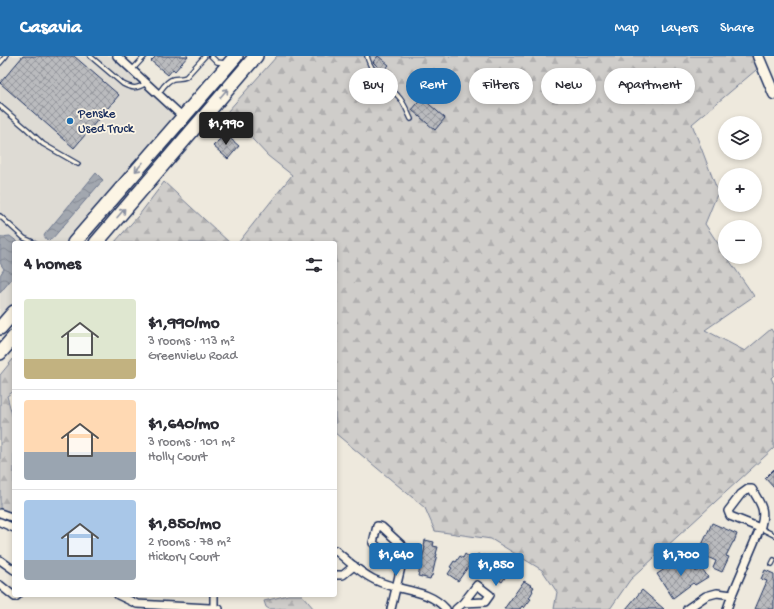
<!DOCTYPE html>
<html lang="en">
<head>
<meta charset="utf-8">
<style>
	:root { --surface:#fff; --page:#f2f2f3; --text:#2b2b33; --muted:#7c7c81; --line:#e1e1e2; --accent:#1f6fb2 }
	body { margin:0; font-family:"Gochi Hand",sans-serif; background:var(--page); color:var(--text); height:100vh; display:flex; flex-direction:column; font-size:15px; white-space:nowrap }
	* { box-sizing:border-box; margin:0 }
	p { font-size:13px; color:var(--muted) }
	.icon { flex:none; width:22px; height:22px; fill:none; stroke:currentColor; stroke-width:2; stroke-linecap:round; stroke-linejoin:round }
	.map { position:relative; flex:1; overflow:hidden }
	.details { position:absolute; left:12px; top:185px; width:325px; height:356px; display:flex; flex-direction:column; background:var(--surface); border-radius:4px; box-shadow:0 2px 6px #0003 }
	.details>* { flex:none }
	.guide { position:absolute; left:349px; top:12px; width:365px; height:36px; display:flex; gap:8px }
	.buttons { position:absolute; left:718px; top:60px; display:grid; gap:8px }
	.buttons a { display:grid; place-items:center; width:44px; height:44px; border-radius:50%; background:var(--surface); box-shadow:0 2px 6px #0003; font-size:20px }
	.price { position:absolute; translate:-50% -34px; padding:0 9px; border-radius:4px; background:var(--accent); color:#fff; font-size:13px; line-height:26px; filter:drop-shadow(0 1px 2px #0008) }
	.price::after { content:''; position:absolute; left:50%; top:24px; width:12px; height:9px; margin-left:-6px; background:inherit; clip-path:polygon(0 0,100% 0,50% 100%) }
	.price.current { background:#222; color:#fff }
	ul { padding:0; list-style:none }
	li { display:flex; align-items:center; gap:12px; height:100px; padding:0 12px }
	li+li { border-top:1px solid var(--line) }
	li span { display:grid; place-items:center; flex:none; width:112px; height:80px; border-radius:4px; color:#555 }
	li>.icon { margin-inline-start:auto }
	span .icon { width:48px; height:48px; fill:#fffc; stroke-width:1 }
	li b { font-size:17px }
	h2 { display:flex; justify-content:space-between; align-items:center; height:48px; padding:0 12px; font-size:17px }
	.chip { padding:0 14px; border-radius:18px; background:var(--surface); box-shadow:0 2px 6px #0003; font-size:14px; line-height:36px }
	.chip.current { background:var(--accent); color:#fff }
	header { display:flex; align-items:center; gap:24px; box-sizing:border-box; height:56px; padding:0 20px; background:var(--accent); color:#fff }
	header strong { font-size:19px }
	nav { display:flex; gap:22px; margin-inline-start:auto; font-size:14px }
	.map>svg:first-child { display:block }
	.built { fill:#dedbd4 }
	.forest { fill:url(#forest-firs); stroke:#757e94 }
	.water { fill:url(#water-waves); stroke:#6c778f }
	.building { fill:url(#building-cross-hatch); stroke:#1b2f5e }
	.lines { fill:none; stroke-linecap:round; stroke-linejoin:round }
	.lane-casing { stroke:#1b2f5e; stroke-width:6 }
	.street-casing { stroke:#1b2f5e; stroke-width:10 }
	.secondary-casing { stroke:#1b2f5e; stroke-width:13 }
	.highway-casing { stroke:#1b2f5e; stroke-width:16 }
	.lane { stroke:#fcf5e5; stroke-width:3.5 }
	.street { stroke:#fcf5e5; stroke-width:7 }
	.secondary { stroke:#fcf5e5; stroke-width:10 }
	.highway { stroke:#fcf5e5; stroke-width:13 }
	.oneway { stroke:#8c92a2 }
	.poi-dot { fill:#1f6fb2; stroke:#fcf5e5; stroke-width:1.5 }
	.labels { text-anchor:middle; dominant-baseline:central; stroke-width:3.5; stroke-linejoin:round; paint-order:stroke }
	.poi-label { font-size:13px; fill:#1b2f5e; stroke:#fcf5e5; text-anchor:start }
</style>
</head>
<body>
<header>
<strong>Casavia</strong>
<nav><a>Map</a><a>Layers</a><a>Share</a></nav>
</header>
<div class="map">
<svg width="774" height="553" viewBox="0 0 774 553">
	<defs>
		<pattern id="forest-firs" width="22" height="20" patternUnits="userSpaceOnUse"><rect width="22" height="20" fill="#cfcdca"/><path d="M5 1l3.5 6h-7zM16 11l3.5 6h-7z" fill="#b1b0b0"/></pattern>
		<pattern id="water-waves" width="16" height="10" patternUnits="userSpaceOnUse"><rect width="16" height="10" fill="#a2a7af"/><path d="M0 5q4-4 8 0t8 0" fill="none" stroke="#838892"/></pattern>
		<pattern id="building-cross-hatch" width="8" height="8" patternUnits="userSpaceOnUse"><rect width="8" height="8" fill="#babbbe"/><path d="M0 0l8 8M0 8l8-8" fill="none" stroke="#96989e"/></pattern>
	</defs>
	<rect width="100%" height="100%" fill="#eee9dd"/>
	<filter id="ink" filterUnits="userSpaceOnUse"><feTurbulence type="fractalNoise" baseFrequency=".025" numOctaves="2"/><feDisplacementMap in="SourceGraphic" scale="8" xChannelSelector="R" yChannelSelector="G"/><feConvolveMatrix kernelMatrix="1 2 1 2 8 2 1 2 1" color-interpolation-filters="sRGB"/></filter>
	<g filter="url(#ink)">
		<!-- built -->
		<path class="built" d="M0 0H117L183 61 74 187H14V256L0 272Z"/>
		<!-- forest -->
		<g class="forest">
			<path d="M277 0H758L762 9 692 68 718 136 705 168 725 198V201H727L754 240 705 274 745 295 771 273 774 278V319L771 322 774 328V392L630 524 610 553H554L557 536 542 514 491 483 435 475 425 452 335 377V187H238L292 119 268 100 227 56Z"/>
			<path d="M164 126 230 187H114L139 159Z"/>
			<path d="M14 302V335L7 340 14 366V473L0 464V319Z"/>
			<path d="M288 539H302L314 553H269L266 551 264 545Z"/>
		</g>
		<!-- water -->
		<g class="water">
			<path d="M96 117 103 124 52 183 47 184 44 180 45 178Z"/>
			<path d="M10 180 19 187H14V220L0 237V219L4 213 0 207V181Z"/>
		</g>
		<!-- building -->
		<g class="building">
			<path d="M23 0H74L119 39 74 92 0 27Z"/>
			<path d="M156 0H188L175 15 173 13 168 19 151 5Z"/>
			<path d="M378 0 389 9 383 16 373 6Z"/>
			<path d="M422 42 445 62 435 74 412 54Z"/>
			<path d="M225 78 239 90 228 103 213 90Z"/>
			<path d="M774 413V432L765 422Z"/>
			<path d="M712 467 737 478 734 486H733L726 500 729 501 722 516 713 512 716 505 701 498 704 492 701 491Z"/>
			<path d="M425 484 434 486 433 490 438 491 436 498H437L432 520H431L430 523 418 520 425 491H424Z"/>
			<path d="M465 498 473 504 458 525 448 518 452 512 450 511 454 505 456 506 460 500 463 502Z"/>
			<path d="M478 498 483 501 484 499 489 502 490 501 504 512 501 516 506 520 502 526 472 506Z"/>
			<path d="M687 502 696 516 700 513 702 515 703 514 708 521 695 529 693 527 673 542 657 518 679 504 680 506Z"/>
			<path d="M765 514 774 518V553H755L767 525 761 523Z"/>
			<path d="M524 525 534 531 532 534 533 535 529 542 531 543 524 552 522 550 520 553H504Z"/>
			<path d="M642 534 664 553H626Z"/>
		</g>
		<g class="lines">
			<!-- lane casing -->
			<g class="lane-casing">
				<g id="lane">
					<path d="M90 0 123 28C133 33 137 33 146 27"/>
					<path d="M211 0 217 6 225 7"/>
					<path d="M367 0C371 18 387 27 398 40 404 46 407 55 411 63"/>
					<path d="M0 7 6 0"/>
					<path d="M132 14 145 0"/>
					<path d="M158 38C162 33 166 25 173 23 177 22 182 23 186 21L205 0"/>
					<path d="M0 50 27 73 43 88 78 108"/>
					<path d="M0 160 24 182 35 187"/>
					<path d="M760 472 774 479"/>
					<path d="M772 508 774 504"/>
				</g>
			</g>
			<!-- street casing -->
			<g class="street-casing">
				<g id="street">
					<path d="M117 0 183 61"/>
					<path d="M0 457 14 462"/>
					<path d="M0 466 14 472"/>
					<path d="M335 494C348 505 360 517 375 524 399 536 428 532 446 553"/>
					<path d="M0 504 14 514"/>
					<path d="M335 519H343L354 510"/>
					<path d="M0 529 15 541 18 539"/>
					<path d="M118 539 137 548 209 552 219 553"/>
					<path d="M214 552V539"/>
					<path d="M391 553 401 511 407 494 382 471 377 470 373 487 401 511"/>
					<path d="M456 553 463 547 477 529 490 539 485 546 463 547"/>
					<path d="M687 553 706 540 717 537 732 539"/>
					<path d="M727 553 732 539 761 470C766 452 760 448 752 433H748L741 438 728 455 730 460 760 472"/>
				</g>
			</g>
			<!-- secondary casing -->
			<g class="secondary-casing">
				<path id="secondary" d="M758 0 774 38"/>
			</g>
			<!-- highway casing -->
			<g class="highway-casing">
				<g id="highway">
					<path d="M74 187 236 0"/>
					<path d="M96 187 256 0"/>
					<path d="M0 272 14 256"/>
					<path d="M0 297 14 281"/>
				</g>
			</g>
			<!-- lane -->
			<use href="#lane" class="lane"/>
			<!-- street -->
			<use href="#street" class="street"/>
			<!-- secondary -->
			<use href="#secondary" class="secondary"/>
			<!-- highway -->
			<use href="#highway" class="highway"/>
		</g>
		<!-- one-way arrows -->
		<defs><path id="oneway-shaft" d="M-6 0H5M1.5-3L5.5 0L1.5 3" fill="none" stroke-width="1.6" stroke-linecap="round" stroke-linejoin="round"/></defs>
		<g class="oneway">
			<use href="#oneway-shaft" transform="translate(224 37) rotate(-49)"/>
			<use href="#oneway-shaft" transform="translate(139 111) rotate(131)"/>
			<use href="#oneway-shaft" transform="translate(121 157) rotate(-49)"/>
		</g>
	</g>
	<!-- markers -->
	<circle class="poi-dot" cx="70" cy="65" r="4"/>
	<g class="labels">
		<!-- poi labels -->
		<g class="poi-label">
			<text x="78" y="58">Penske<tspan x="78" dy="15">Used Truck</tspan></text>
		</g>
	</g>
</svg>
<div class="buttons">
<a><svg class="icon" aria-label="layers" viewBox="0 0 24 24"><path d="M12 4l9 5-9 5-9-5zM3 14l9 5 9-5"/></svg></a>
<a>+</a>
<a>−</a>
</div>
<b class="price current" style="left:226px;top:90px">$1,990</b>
<b class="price" style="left:396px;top:521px">$1,640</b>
<b class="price" style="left:681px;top:521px">$1,700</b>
<b class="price" style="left:496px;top:531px">$1,850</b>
<div class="guide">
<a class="chip">Buy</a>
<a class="chip current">Rent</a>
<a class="chip">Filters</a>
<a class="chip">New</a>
<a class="chip">Apartment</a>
</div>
<section class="details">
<h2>4 homes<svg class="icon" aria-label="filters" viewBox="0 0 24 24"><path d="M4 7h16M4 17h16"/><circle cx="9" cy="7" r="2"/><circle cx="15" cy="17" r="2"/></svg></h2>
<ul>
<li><span style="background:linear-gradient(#dfe7d0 75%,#c2b280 0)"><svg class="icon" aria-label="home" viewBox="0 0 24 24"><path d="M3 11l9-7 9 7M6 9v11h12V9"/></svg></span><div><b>$1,990/mo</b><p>3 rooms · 113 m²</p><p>Greenview Road</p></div></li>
<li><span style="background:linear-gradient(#ffd9b3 65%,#9aa5b1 0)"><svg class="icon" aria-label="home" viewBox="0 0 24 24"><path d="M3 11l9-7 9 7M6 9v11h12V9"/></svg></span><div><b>$1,640/mo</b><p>3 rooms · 101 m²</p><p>Holly Court</p></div></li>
<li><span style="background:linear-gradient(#a9c7e8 75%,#9aa5b1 0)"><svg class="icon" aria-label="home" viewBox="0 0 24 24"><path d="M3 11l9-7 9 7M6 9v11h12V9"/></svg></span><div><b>$1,850/mo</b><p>2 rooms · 78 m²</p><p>Hickory Court</p></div></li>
</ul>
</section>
</div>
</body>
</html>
